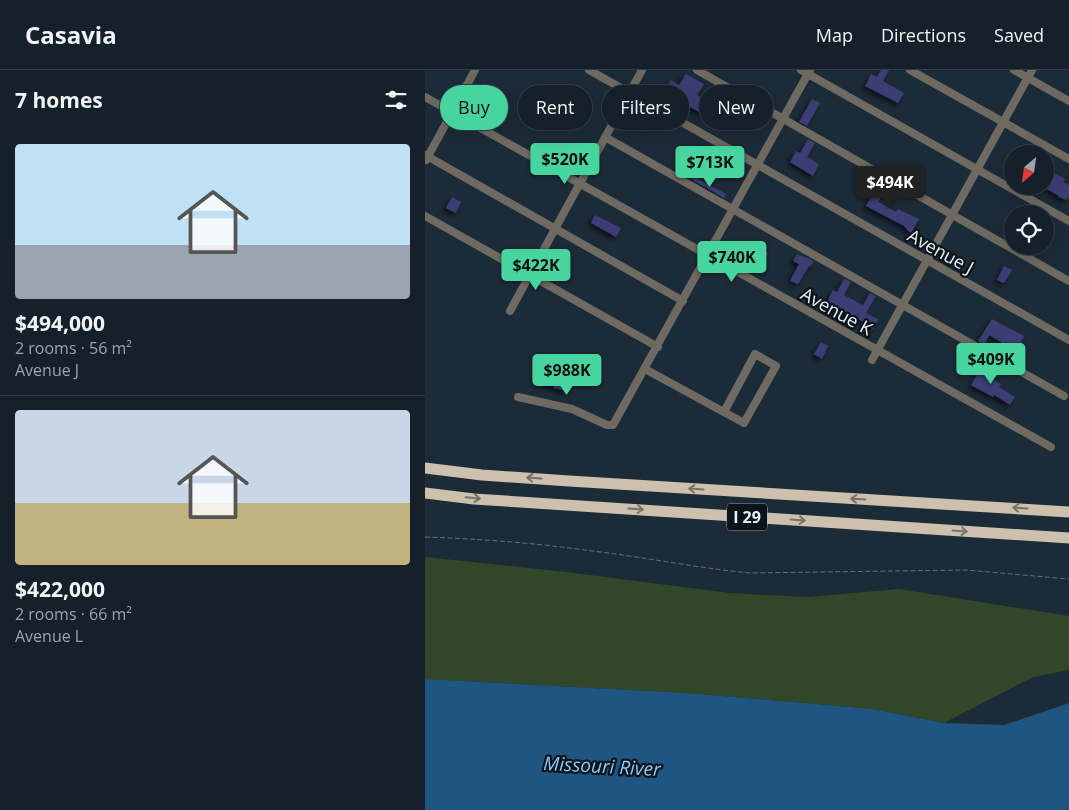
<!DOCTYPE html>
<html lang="en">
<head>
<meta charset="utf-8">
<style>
	:root { --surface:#15202a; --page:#222d36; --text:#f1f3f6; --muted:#9da3a8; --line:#343e47; --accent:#47d49e }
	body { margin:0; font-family:"Open Sans",sans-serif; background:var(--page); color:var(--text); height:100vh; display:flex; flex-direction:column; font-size:19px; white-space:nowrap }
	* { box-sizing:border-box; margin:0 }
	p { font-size:16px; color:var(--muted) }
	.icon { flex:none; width:28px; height:28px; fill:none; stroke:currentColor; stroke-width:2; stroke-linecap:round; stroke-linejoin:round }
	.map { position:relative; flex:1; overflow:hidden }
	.sheet { display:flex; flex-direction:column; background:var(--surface); width:425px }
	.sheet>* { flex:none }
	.guide { position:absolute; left:15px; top:15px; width:475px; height:45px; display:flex; gap:10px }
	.needle { width:32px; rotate:209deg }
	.tools { position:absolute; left:579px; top:75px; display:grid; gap:10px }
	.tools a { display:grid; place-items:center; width:50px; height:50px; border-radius:50%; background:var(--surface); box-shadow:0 5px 20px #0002,0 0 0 1px var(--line); font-size:25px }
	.price { position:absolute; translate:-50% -42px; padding:0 11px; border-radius:5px; background:var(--accent); color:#111; font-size:16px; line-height:32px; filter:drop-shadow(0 1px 2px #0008) }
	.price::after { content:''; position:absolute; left:50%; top:30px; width:15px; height:11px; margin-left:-8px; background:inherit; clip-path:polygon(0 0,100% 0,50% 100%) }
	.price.selected { background:#222; color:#fff }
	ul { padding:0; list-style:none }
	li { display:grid; align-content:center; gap:10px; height:265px; padding:0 15px }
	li+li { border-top:1px solid var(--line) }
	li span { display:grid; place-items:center; height:155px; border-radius:5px; color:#555 }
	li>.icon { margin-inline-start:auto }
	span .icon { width:90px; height:90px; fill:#fffc; stroke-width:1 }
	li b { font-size:21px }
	h2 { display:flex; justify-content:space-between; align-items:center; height:60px; padding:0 15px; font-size:21px }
	.chip { padding:0 18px; border-radius:22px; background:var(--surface); box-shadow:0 5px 20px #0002,0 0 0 1px var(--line); font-size:18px; line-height:45px }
	.chip.selected { background:var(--accent); color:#111 }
	header { display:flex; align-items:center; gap:30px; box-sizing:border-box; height:70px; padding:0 25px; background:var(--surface); border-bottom:1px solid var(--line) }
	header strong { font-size:24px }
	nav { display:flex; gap:28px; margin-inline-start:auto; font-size:18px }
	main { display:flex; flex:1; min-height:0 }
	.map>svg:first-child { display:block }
	.green { fill:#324727 }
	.water { fill:#1e5581 }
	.building { fill:#3c3d75; filter:url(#shadow) }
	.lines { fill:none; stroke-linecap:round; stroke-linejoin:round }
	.path { stroke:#626f7b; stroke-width:1; stroke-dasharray:5 2.5; stroke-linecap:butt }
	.minor { stroke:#6e6961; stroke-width:8 }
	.highway { stroke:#cdc1ad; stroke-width:11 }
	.oneway { stroke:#76736a }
	.labels { text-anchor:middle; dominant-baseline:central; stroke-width:4.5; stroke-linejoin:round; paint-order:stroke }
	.shield { fill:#0c1319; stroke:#a6afb6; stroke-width:1 }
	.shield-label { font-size:16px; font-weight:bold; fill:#e8f2fa }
	.street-label { font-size:18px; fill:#e8f2fa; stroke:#0c1319 }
	.water-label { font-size:19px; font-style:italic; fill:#8bc8fd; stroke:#0c1319 }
</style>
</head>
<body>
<header>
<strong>Casavia</strong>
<nav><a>Map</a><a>Directions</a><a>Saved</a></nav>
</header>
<main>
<section class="sheet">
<h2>7 homes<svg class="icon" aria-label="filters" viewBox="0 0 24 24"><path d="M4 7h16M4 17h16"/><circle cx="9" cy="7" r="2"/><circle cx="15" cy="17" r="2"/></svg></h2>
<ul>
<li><span style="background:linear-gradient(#bfe0f5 65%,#9aa5b1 0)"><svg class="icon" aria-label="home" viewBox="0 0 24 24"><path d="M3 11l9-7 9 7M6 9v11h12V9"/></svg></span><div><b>$494,000</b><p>2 rooms · 56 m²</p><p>Avenue J</p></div></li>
<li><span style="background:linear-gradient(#c9d6e8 60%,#c2b280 0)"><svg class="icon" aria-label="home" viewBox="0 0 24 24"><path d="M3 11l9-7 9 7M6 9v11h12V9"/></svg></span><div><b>$422,000</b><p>2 rooms · 66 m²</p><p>Avenue L</p></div></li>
</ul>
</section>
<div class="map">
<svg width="644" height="740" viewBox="0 0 644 740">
	<defs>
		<filter id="shadow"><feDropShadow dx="-3" dy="3" stdDeviation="2.5" flood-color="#0009"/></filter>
	</defs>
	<rect width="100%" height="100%" fill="#1c2b38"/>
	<!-- green -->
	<path class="green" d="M0 487 141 502 305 523 383 527 474 519 644 546V600L608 607 519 653 447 639 369 632 262 623 0 609Z"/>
	<!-- water -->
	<path class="water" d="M0 609 262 623 369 632 447 639 519 653 579 655 644 633V740H0Z"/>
	<!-- building -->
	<g class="building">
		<path d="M456 0H464L458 11 479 23 473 33 440 16 446 4 452 7Z"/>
		<path d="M261 4 279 14 272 25 289 35 283 47 247 27 246 28 241 26 242 24 239 22 246 10 254 15Z"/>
		<path d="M387 29 395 33 382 56 374 52Z"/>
		<path d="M383 69 390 73 382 87 394 94 388 106 365 92 371 81 375 83Z"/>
		<path d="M620 101 629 106 630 103 640 109 638 112 644 115V126L642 130 633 127 634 126 620 118Z"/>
		<path d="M269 107 301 124 299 128 268 110Z"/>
		<path d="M453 110 470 119 467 125 460 121 453 132 471 142 473 139 494 149 486 163 482 160V159L479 156 441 136 451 118 449 117Z"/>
		<path d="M27 127 36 132 31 143 21 138Z"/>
		<path d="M170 145 196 158 191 167 166 153Z"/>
		<path d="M335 178 343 183 337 194 328 190Z"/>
		<path d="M372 184 389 191 385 197 384 196 373 214 365 211 374 194 368 191Z"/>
		<path d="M579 196 587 200 580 212 578 213 572 210Z"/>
		<path d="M419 209 426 212 419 225 438 235 445 223 451 226 441 243 453 249 448 259 432 248 402 232 408 220 412 222Z"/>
		<path d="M567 249 599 266 593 278 581 272 579 274 564 265 559 275 553 271Z"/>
		<path d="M396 272 403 276 397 289 389 284Z"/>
		<path d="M560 291 568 295 562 306 576 314 574 317 590 327 585 335 569 325 568 327 546 315Z"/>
		<path d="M119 297 145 305 142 320 138 319V320L128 318 129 316 113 313 115 304H118Z"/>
	</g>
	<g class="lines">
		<!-- path -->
		<path class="path" d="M0 467C56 469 111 473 167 481 219 487 272 498 325 503L541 500 644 509"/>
		<!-- minor -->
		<g class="minor">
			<path d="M164 0 644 270"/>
			<path d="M272 0 644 211"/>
			<path d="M376 0 644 151"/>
			<path d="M485 0 644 89"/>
			<path d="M589 0 644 31"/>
			<path d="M0 27 626 377"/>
			<path d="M180 67 639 326"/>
			<path d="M0 85 258 231"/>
			<path d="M1 90 50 0"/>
			<path d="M0 146 233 277"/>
			<path d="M85 241 217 0"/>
			<path d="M447 290 607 0"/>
			<path d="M220 299 319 353 351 296 330 284 299 342"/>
			<path d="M93 327 147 339 182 355H188L385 0"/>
		</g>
		<!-- highway -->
		<g class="highway">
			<path d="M0 398 57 405 144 411 644 442"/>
			<path d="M0 423 49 429 644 468"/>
		</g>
	</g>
	<!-- one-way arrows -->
	<defs><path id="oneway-shaft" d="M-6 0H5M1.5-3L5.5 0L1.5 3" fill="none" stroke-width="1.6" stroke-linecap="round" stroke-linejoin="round" transform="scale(1.25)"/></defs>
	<g class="oneway">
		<use href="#oneway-shaft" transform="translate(109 408) rotate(-176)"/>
		<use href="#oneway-shaft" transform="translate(271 419) rotate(-176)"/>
		<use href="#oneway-shaft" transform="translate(48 428) rotate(5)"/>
		<use href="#oneway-shaft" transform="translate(433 429) rotate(-177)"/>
		<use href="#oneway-shaft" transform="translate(595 438) rotate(-176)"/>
		<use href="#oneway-shaft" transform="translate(211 439) rotate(4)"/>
		<use href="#oneway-shaft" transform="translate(373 450) rotate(4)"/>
		<use href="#oneway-shaft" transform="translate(535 461) rotate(4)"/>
	</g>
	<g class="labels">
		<!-- shield labels -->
		<rect class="shield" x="302" y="433.5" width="40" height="27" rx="4"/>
		<g class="shield-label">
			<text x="322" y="447">I 29</text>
		</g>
		<!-- street labels -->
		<g class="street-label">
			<text transform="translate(516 181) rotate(29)">Avenue J</text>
			<text transform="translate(412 241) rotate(29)">Avenue K</text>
		</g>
		<!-- water labels -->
		<g class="water-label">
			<text transform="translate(177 696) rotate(3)">Missouri River</text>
		</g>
	</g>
</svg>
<div class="tools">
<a><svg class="needle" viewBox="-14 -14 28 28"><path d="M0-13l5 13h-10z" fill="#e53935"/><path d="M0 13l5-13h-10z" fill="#9da3a8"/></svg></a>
<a><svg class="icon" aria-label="locate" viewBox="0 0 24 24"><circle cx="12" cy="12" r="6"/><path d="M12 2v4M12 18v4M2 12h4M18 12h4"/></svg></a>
</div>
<b class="price" style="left:140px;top:115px">$520K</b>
<b class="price" style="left:285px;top:118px">$713K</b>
<b class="price selected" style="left:465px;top:138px">$494K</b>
<b class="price" style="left:307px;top:213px">$740K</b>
<b class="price" style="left:111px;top:221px">$422K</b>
<b class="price" style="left:566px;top:315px">$409K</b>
<b class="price" style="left:142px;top:326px">$988K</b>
<div class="guide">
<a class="chip selected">Buy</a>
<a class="chip">Rent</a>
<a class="chip">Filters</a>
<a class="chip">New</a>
</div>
</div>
</main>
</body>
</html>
